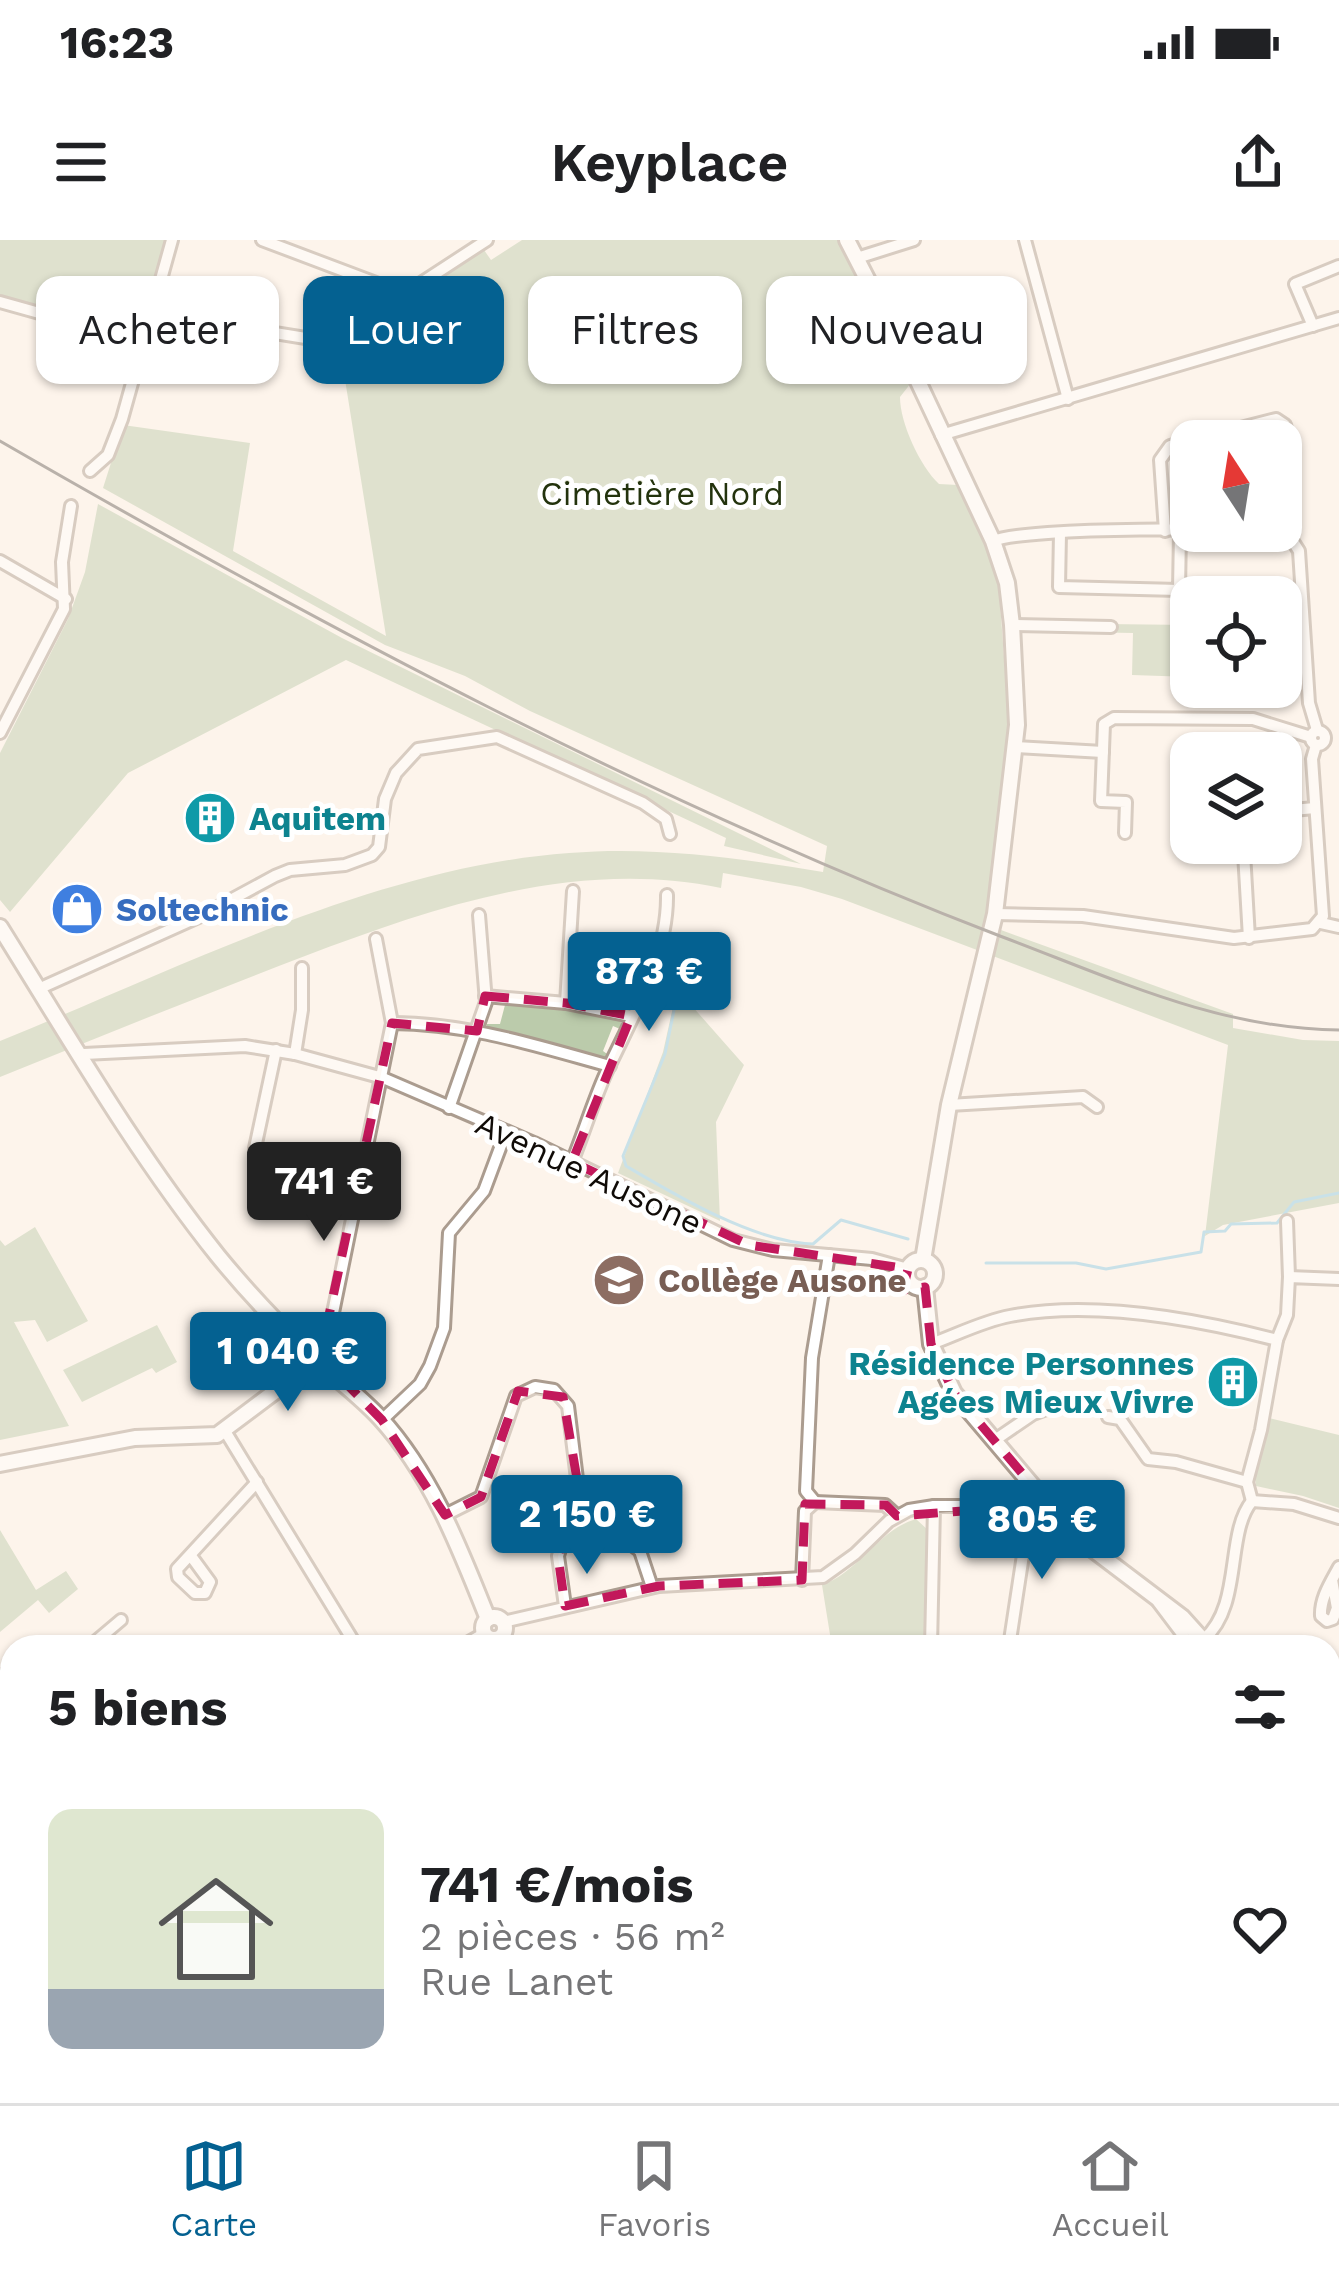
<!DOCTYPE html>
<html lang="fr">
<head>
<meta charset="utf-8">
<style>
	:root { --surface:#fff; --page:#f6f6f6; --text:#202124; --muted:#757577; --line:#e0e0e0; --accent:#046191 }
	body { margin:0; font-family:"Work Sans",sans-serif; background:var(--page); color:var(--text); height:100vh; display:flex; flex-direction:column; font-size:45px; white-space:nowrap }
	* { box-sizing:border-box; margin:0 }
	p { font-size:39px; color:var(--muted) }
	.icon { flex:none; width:66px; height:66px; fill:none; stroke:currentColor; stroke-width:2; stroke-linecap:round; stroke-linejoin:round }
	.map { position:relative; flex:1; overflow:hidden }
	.details { position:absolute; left:0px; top:1395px; width:1341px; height:468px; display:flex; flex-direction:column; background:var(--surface); border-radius:36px 36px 0 0; box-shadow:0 3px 9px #0004 }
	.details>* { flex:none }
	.guide { position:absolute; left:36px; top:36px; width:1269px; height:108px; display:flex; gap:24px }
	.needle { width:78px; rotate:348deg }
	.tools { position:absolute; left:1170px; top:180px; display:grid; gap:24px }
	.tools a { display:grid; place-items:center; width:132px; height:132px; border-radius:24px; background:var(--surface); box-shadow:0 3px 9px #0004; font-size:60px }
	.price { position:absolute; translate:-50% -102px; padding:0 27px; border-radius:12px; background:var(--accent); color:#fff; font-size:39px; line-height:78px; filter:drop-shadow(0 3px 6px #0008) }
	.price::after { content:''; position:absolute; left:50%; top:72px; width:36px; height:27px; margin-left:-18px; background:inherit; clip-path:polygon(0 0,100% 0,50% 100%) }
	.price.current { background:#222; color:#fff }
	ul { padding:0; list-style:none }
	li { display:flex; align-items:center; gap:36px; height:300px; padding:0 48px }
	li span { display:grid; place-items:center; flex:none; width:336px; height:240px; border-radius:24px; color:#555 }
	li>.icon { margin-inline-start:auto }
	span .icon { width:144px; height:144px; fill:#fffc; stroke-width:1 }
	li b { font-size:51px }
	h2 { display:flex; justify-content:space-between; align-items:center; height:144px; padding:0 48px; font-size:51px }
	.chip { padding:0 42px; border-radius:24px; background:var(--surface); box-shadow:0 3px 9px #0004; font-size:42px; line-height:108px }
	.chip.current { background:var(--accent); color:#fff }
	.status { display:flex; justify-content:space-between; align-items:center; height:84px; padding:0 60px; background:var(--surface); direction:ltr }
	.status svg { height:33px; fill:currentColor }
	header { display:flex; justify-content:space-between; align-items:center; height:156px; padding:0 48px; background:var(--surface); font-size:54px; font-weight:600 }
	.tabs { display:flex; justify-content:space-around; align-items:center; height:168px; border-top:3px solid var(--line); background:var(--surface); font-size:33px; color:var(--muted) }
	.tabs a { display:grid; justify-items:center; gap:6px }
	.tabs .current { color:var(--accent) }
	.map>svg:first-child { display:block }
	.green { fill:#bbcbab }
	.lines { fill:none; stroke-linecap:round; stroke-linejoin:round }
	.stream { stroke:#8bcae5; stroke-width:3 }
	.street-casing { stroke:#ab9c8f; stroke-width:16 }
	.secondary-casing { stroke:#ab9c8f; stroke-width:20 }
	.street { stroke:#fff; stroke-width:10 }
	.secondary { stroke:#fff; stroke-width:14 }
	.tram { stroke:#67615b; stroke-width:3 }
	.marked { fill:none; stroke:#c2185b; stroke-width:9; stroke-dasharray:24 15; stroke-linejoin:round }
	.labels { text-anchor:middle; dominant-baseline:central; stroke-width:10; stroke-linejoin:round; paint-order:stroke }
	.park-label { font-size:33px; fill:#23330d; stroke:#fff }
	.culture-label { font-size:33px; font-weight:bold; fill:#0d838f; stroke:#fff; text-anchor:start }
	.shop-label { font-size:33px; font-weight:bold; fill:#366cbe; stroke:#fff; text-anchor:start }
	.street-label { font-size:33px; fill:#100b07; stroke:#fff }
	.education-label { font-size:33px; font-weight:bold; fill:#785e54; stroke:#fff; text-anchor:start }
</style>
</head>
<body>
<div class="status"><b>16:23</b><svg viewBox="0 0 49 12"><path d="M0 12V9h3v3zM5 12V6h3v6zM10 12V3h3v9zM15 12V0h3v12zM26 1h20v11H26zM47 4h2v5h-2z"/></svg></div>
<header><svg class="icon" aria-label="menu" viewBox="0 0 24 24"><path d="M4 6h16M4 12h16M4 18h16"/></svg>Keyplace<svg class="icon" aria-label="share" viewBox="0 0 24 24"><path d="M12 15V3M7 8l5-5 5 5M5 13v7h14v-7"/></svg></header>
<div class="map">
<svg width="1339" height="1863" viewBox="0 0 1339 1863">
	<rect width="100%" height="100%" fill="#fdf4eb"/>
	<!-- green -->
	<g class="green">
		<path d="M0 0H167L142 86 121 93 0 58Z"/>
		<path d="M522 0H837L911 143 900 157C900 183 920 226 939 244L958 245 998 335 1009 485 987 678 1001 690 1233 774V788L1303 800 1339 801V963L1223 985 1205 996 1228 805 842 659 801 647 723 633 721 648C578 618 437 666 305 716 203 755 101 796 0 837V801C178 729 375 627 569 613 655 606 738 618 823 632L827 606 530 471 465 436 385 405 103 248 123 185 250 203 233 311 386 396 339 102 484 10 491 20Z"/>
		<path d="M98 264 342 398 801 624 724 606 726 598 346 420 128 533 10 672 0 660V513L68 379 85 332Z"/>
		<path d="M1018 383 1191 385V437L1132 435 1133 393 1018 391Z"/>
		<path d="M677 749 744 825 716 882 720 981 618 933 663 812Z"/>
		<path d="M498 760 617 777 623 785 620 789 613 786 603 811 610 816 603 819 488 789 486 784H500L505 765 493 764Z"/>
		<path d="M35 987 88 1081 47 1102 35 1080 14 1082 69 1186 0 1200V1000L5 1006Z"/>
		<path d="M157 1085 177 1122 156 1133 152 1128 82 1162 63 1130Z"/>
		<path d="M1269 1178 1339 1195V1268L1303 1256 1256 1246 1254 1232Z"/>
		<path d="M916 1279 929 1291 926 1407H832L822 1345C859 1332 878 1290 916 1279Z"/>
		<path d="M0 1290 36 1350 66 1331 78 1349 49 1373 38 1360 0 1392Z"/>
		<path d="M579 1851H821V1852L776 1863H580Z"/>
	</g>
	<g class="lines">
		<!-- stream -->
		<g class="stream">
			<path d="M678 751 665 814 623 916 626 926C677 956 754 1002 813 1004L841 980 908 999"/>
			<path d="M986 1023H1076L1106 1029 1201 1012 1204 992 1225 991 1231 984 1277 983 1294 962 1339 953"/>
		</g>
		<!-- street casing -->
		<g class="street-casing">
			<g id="street">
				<path d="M262 0 405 54"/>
				<path d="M1025 0 1068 159"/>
				<path d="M857 18 914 0"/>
				<path d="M0 62 143 102"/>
				<path d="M152 73 324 101 349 90 487 0"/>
				<path d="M1313 86 1295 44 1339 26"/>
				<path d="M941 195 1339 78"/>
				<path d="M90 231 108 215 122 179 172 0"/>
				<path d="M1165 291 1160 220 1170 206 1276 179 1285 185 1287 192 1294 286 1290 297"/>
				<path d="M1060 293 1059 347 1179 350 1180 292"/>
				<path d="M993 301C1025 287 1254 286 1290 297L1299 311 1309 463 1317 490"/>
				<path d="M0 321 66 359"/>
				<path d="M1012 385 1111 387"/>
				<circle cx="1318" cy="498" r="7"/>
				<path d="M0 493 64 369 62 322 71 266"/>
				<path d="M1015 507 1103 512"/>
				<path d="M1281 571 1315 568"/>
				<path d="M1125 593 1126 562 1101 561 1104 484 1114 478 1253 479 1311 497"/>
				<path d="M1244 613 1249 698"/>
				<path d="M995 674 1083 676 1234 698 1312 689 1323 676 1312 519 1316 505"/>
				<path d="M1321 683 1339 687"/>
				<path d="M45 746 203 675 275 636 290 630 345 625 372 615 379 607 385 559 396 533 418 509 497 497 643 563 666 579 670 594"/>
				<path d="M485 756 566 763 631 776"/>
				<path d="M566 763 573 651"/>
				<path d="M392 783C467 783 537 806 610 826"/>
				<path d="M84 814 245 806 295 814 383 838 534 903 733 1000 773 1010 872 1019 908 1029"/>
				<path d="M295 814 302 770V728"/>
				<path d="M949 865 1083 857 1097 867"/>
				<path d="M449 868 486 762 479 675"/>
				<path d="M255 908 276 810"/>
				<path d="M572 922C584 892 593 862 606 833 631 779 668 717 667 655"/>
				<path d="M1287 981 1289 1037"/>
				<path d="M1277 1100 1287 1075 1289 1037 1339 1039"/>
				<path d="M931 1104C956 1095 983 1081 1010 1076 1093 1060 1196 1079 1277 1100L1261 1190 1247 1242 1252 1261"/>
				<path d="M317 1120 325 1112 392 783 376 699"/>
				<path d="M1108 1177 1120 1179 1148 1219 1176 1222 1247 1242"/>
				<path d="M382 1180 420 1144 430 1126 444 1088 449 993 484 951 506 892"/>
				<path d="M225 1191 357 1407"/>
				<path d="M995 1200 1033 1174 1057 1165"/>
				<path d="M1252 1261 1294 1264 1339 1278"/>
				<path d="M815 1262 806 1251 812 1118 829 1015"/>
				<path d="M815 1262 885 1265 897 1276"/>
				<path d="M445 1275 481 1257 516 1156 535 1147 554 1150 568 1166 578 1247 558 1316 565 1366"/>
				<path d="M623 1298 640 1311 652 1347"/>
				<path d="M191 1316 210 1342 205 1353H195L178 1337 177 1329 257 1242"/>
				<path d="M802 1340 805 1271 815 1262"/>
				<path d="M1332 1340 1337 1368 1333 1379 1327 1381 1321 1376C1320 1358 1331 1342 1339 1327"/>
				<path d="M1158 1362 1192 1407"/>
				<path d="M503 1382 659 1346 823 1337 855 1314 889 1281 909 1270 934 1266H1028"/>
				<path d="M1204 1399C1243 1365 1225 1294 1252 1261"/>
				<path d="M89 1407 121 1380"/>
				<path d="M460 1407 485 1393"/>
				<path d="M931 1407 934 1266"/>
				<path d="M1009 1407 1030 1269"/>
				<path d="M0 1435 12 1446"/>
				<path d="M1329 1454 1339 1451"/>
				<path d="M0 1508 12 1497"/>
				<path d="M1329 1544 1339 1541"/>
				<path d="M1339 1614V1633"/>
				<path d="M1329 1749 1339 1745"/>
				<path d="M1329 1839 1339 1835"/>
				<path d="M533 1851 544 1863"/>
				<path d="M1104 1863 1157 1851"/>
			</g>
		</g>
		<!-- secondary casing -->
		<g class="secondary-casing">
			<g id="secondary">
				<path d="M847 0 900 103 993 301 1007 343 1012 385 1017 485 995 674 949 865 923 1020"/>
				<path d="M0 687C70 799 135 912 218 1016 245 1049 275 1081 305 1110 329 1134 357 1153 380 1178 432 1235 460 1309 488 1379"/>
				<circle cx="921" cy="1034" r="14"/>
				<path d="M925 1047 931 1104 954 1153 1037 1251"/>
				<path d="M0 1224 135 1198 217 1195 317 1120"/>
				<circle cx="1039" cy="1262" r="11"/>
				<path d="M1049 1267 1079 1299 1182 1377 1209 1407"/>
				<circle cx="494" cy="1388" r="11"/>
				<path d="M0 1726 12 1730"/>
				<path d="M145 1851 151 1862"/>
				<path d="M844 1851 848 1863"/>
				<path d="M1317 1851 1321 1863"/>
				<path d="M204 1863 206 1856 212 1853 218 1856 219 1863"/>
			</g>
		</g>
		<!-- street -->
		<use href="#street" class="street"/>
		<!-- secondary -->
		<use href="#secondary" class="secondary"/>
		<!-- tram -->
		<path class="tram" d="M0 201C322 387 652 562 1000 696 1112 738 1218 789 1339 790"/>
	</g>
	<!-- marked area -->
	<path d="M0 0H1339V1863H0ZM485 756 566 763 631 776 572 922 749 1005 908 1029 903 1050 925 1047 931 1104 954 1153 1037 1251 1028 1266 897 1276 886 1265 805 1264 802 1340 659 1346 565 1366 558 1316 579 1251 563 1157 518 1151 481 1257 445 1275 382 1180 320 1117 392 783 477 791Z" fill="#fdf4eb" fill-opacity=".55" fill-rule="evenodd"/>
	<path class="marked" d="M485 756 566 763 631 776 572 922 749 1005 908 1029 903 1050 925 1047 931 1104 954 1153 1037 1251 1028 1266 897 1276 886 1265 805 1264 802 1340 659 1346 565 1366 558 1316 579 1251 563 1157 518 1151 481 1257 445 1275 382 1180 320 1117 392 783 477 791Z"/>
	<!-- icons -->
	<defs>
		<g id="building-disc" transform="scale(2.7)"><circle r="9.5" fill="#0f9aa8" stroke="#fff"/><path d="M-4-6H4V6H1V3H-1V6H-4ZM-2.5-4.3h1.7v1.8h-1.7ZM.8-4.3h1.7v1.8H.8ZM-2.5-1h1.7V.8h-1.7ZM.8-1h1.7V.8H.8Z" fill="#fff"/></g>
		<g id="shop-disc" transform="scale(2.7)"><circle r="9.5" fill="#3f7fe0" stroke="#fff"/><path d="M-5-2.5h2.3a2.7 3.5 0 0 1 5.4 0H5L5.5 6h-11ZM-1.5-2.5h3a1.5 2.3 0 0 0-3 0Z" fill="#fff"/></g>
		<g id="school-disc" transform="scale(2.7)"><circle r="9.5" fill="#8d6e63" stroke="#fff"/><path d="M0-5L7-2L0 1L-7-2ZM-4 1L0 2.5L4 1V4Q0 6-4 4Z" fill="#fff"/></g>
	</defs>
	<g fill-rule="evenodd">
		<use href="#building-disc" x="210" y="578"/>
		<use href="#shop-disc" x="77" y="669"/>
		<use href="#school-disc" x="619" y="1040"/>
		<use href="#building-disc" x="1233" y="1142"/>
	</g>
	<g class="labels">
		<!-- park labels -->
		<g class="park-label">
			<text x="662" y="253">Cimetière Nord</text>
		</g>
		<!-- culture labels -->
		<g class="culture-label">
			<text x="249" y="578">Aquitem</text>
			<text x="1194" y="1123" text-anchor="end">Résidence Personnes<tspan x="1194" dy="38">Agées Mieux Vivre</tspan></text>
		</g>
		<!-- shop labels -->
		<g class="shop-label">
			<text x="116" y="669">Soltechnic</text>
		</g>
		<!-- street labels -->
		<g class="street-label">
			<text transform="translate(589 933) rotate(25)">Avenue Ausone</text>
		</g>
		<!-- education labels -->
		<g class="education-label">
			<text x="658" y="1040">Collège Ausone</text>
		</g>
	</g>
</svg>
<div class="tools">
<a><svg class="needle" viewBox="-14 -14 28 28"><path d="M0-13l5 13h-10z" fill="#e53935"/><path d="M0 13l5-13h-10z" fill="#757577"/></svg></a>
<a><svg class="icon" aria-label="locate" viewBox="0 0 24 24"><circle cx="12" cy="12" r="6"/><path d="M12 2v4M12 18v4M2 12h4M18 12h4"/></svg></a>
<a><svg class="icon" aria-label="layers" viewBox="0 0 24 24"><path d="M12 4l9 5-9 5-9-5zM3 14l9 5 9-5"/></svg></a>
</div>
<b class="price" style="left:649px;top:794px">873 €</b>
<b class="price current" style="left:324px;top:1004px">741 €</b>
<b class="price" style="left:288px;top:1174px">1 040 €</b>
<b class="price" style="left:587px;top:1337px">2 150 €</b>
<b class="price" style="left:1042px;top:1342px">805 €</b>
<div class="guide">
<a class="chip">Acheter</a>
<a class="chip current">Louer</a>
<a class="chip">Filtres</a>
<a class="chip">Nouveau</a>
</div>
<section class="details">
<h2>5 biens<svg class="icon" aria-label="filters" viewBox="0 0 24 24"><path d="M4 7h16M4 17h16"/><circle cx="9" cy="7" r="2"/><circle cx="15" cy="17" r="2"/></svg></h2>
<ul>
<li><span style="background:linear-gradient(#dfe7d0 75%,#9aa5b1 0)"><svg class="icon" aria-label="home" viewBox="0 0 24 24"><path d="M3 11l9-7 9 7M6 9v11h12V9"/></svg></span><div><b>741 €/mois</b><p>2 pièces · 56 m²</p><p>Rue Lanet</p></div><svg class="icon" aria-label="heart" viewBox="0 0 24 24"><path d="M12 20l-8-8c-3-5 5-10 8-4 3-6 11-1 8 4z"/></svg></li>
</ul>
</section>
</div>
<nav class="tabs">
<a class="current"><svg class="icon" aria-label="map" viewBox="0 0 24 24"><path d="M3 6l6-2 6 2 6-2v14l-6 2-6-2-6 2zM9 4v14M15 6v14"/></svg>Carte</a>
<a><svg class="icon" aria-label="saved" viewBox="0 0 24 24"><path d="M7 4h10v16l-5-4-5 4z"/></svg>Favoris</a>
<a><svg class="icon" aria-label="home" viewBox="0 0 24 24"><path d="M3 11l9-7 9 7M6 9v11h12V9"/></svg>Accueil</a>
</nav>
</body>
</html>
